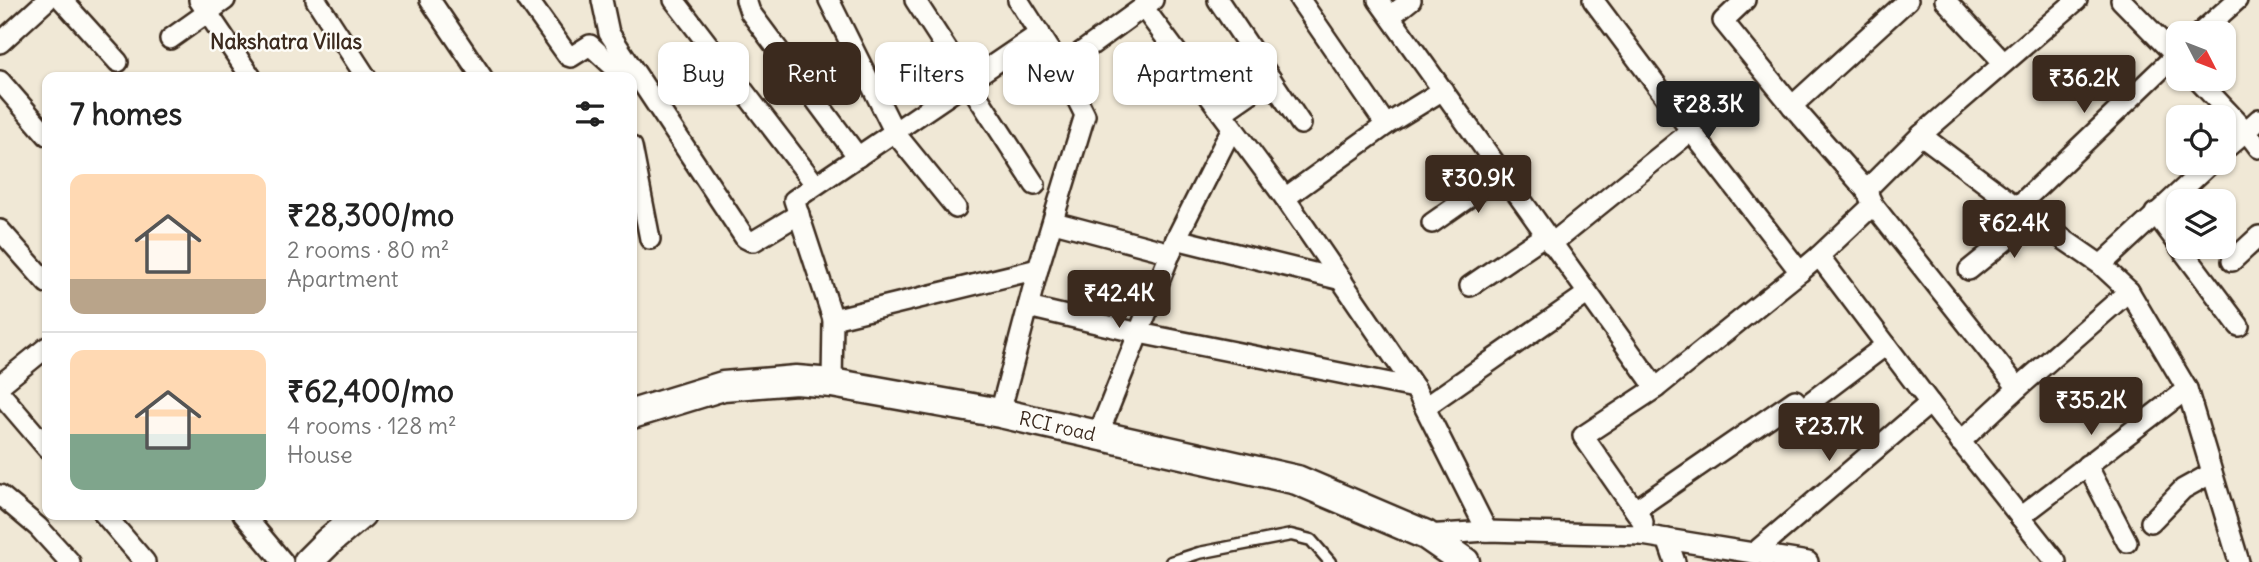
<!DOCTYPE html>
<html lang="en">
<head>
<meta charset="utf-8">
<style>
	:root { --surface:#fff; --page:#f6f6f6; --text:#222; --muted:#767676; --line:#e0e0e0; --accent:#3b2a1e }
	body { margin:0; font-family:Delius,sans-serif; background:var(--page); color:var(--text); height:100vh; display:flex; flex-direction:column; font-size:26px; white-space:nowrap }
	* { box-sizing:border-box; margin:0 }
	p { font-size:23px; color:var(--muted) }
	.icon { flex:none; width:38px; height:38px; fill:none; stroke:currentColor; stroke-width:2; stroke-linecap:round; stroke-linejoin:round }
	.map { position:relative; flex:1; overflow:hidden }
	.panel { position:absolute; left:42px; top:72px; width:595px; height:448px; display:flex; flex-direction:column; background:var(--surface); border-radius:14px; box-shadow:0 2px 5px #0004 }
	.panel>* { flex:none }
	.guide { position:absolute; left:658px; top:42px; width:665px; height:63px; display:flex; gap:14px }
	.needle { width:46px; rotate:132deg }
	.buttons { position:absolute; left:2166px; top:21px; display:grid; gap:14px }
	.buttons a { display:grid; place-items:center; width:70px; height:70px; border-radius:14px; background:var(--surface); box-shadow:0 2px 5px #0004; font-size:35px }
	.price { position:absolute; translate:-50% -60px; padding:0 16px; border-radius:7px; background:var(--accent); color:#fff; font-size:23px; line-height:46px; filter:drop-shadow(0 2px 4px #0008) }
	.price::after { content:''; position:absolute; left:50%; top:42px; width:21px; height:16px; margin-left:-10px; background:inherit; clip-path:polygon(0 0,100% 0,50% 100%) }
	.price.on { background:#222; color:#fff }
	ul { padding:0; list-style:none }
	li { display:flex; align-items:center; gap:21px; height:175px; padding:0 28px }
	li+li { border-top:2px solid var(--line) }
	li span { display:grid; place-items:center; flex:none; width:196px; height:140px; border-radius:14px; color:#555 }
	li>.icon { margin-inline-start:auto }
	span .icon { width:84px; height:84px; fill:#fffc; stroke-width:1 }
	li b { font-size:30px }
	h2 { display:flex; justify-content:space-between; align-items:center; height:84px; padding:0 28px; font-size:30px }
	.pill { padding:0 24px; border-radius:14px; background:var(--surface); box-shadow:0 2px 5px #0004; font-size:24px; line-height:63px }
	.pill.on { background:var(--accent); color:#fff }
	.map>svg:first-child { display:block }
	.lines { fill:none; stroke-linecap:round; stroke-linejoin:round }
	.lane-casing { stroke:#3b2a1e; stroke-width:15 }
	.street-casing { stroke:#3b2a1e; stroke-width:24 }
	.secondary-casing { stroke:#3b2a1e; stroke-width:33 }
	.lane { stroke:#fdfcf7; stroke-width:10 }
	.street { stroke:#fdfcf7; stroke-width:19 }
	.secondary { stroke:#fdfcf7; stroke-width:28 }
	.labels { text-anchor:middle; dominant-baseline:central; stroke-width:5; stroke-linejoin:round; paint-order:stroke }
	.street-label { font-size:19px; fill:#3b2a1e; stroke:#fdfcf7 }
	.neighbourhood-label { font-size:21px; font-weight:bold; fill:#3b2a1e; stroke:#fdfcf7 }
</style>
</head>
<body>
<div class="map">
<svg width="2259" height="562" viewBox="0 0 2259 562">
	<rect width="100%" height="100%" fill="#f0e8d6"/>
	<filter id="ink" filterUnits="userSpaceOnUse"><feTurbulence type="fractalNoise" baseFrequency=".0143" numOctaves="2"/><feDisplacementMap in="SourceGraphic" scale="14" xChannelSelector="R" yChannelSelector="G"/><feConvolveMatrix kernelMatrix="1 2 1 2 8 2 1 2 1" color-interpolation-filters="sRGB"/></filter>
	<g filter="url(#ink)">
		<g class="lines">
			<!-- lane casing -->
			<g class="lane-casing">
				<path id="lane" d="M1171 562 1199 553 1291 535 1311 540 1330 562"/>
			</g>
			<!-- street casing -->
			<g class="street-casing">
				<g id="street">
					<path d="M62 0 118 62"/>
					<path d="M199 0 251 77"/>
					<path d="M316 0 366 77"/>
					<path d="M430 0 482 77"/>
					<path d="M528 0 568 56 571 57 590 45 616 69"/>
					<path d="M602 0 609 33 745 238 751 241H754L799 214"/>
					<path d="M674 0 815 184"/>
					<path d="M746 0 750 12 858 157"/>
					<path d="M829 0 895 133 956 208"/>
					<path d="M915 0 1035 185"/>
					<path d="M1018 0 1061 67 1085 115 1038 269"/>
					<path d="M1218 0 1301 124"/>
					<path d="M1300 0 1386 125"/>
					<path d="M1378 0 1656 388"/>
					<path d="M1745 0 1723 21 1792 106 1866 190 1873 205 2018 388"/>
					<path d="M1945 0 2003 62"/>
					<path d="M2121 0 2179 59"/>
					<path d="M1143 7 1285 198 1415 388 1487 531"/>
					<path d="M1391 16 1411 0"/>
					<path d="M2200 33 2237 0"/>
					<path d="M170 39 225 0"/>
					<path d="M0 43 47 0"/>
					<path d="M1061 67 1153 0"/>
					<path d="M2197 79 2246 131 2224 150"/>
					<path d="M0 81 47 135"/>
					<path d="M1792 106 1908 0"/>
					<path d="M1222 113 1271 79"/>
					<path d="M2259 119 2246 131 2259 148"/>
					<path d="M1691 131 1800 272 1819 256 1930 403 2056 562"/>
					<path d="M1921 135 2017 207 2101 265 2129 291 2187 389 2239 562"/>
					<path d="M632 147 650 239"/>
					<path d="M1866 190 1921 135 2077 0"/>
					<path d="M1285 198 1386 125 1443 90"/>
					<path d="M2017 207 2179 52"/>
					<path d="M2155 213 2179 245"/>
					<path d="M1054 222 1171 253"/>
					<path d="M1432 223 1502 174"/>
					<path d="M0 230 47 283"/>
					<path d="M1176 239 1342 280"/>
					<path d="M1551 244 1691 131 1593 0"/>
					<path d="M2180 247 2239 326"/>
					<path d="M1819 256 1873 205"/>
					<path d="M2232 261 2259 236"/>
					<path d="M2101 265 2211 163"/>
					<path d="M1969 270 2033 218"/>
					<path d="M1470 286 1545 235"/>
					<path d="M1028 307 1139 333 1415 388"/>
					<path d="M832 383 833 319"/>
					<path d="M0 385 47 347"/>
					<path d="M0 393 47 448"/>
					<path d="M1808 404 1886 345"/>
					<path d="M1425 407 1587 294"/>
					<path d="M1000 413 1038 269 833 319 794 200 1040 33"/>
					<path d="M1098 435 1176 239 1232 128"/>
					<path d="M1960 442 2018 388 2129 291"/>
					<path d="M2087 465 2127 542"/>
					<path d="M0 495 38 527 70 562"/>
					<path d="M1635 510 1795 400"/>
					<path d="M104 514 145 562"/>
					<path d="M243 514 283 562"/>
					<path d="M2020 517 2187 389"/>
					<path d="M2151 522 2183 489 2212 473"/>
					<path d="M1426 535 1487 531 1642 535 1808 562"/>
					<path d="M1642 535 1643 522 1583 436 1656 388 1800 272"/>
					<path d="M1667 539 1675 562"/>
					<path d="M1754 553 1930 403"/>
				</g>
			</g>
			<!-- secondary casing -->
			<g class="secondary-casing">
				<g id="secondary">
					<path id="s1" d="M632 414 723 386 796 380 832 383 1000 413 1297 480 1426 535 1465 562"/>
					<path d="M308 562 329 541 361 514"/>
				</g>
			</g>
			<!-- lane -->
			<use href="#lane" class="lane"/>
			<!-- street -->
			<use href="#street" class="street"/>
			<!-- secondary -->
			<use href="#secondary" class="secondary"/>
		</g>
	</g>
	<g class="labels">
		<!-- street labels -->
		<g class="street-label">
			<text stroke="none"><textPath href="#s1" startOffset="434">RCI road</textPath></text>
		</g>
		<!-- neighbourhood labels -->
		<g class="neighbourhood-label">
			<text x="286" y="41">Nakshatra Villas</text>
		</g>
	</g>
</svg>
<div class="buttons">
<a><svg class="needle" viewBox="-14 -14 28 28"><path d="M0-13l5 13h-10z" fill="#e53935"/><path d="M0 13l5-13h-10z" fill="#767676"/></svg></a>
<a><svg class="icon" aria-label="locate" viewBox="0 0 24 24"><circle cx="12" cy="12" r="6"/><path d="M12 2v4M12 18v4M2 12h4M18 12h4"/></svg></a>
<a><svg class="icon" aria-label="layers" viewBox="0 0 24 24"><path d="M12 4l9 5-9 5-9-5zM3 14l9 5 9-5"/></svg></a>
</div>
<b class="price" style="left:2084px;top:115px">₹36.2K</b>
<b class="price on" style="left:1708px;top:141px">₹28.3K</b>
<b class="price" style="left:1478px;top:215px">₹30.9K</b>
<b class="price" style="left:2014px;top:260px">₹62.4K</b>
<b class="price" style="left:1119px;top:330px">₹42.4K</b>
<b class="price" style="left:2091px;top:437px">₹35.2K</b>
<b class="price" style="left:1829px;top:463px">₹23.7K</b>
<div class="guide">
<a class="pill">Buy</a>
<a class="pill on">Rent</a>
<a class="pill">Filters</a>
<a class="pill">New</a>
<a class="pill">Apartment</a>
</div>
<section class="panel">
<h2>7 homes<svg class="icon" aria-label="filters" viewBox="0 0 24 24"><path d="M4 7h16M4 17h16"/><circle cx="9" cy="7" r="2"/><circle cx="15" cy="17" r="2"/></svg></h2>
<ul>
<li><span style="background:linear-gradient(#ffd9b3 75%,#b9a48a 0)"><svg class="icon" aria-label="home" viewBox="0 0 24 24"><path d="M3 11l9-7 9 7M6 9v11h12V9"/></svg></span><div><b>₹28,300/mo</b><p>2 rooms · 80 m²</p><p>Apartment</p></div></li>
<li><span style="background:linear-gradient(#ffd9b3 60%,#7fa58c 0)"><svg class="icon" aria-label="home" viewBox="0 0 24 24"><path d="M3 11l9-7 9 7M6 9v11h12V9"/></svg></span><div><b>₹62,400/mo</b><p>4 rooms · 128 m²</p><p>House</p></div></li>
</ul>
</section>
</div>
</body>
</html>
